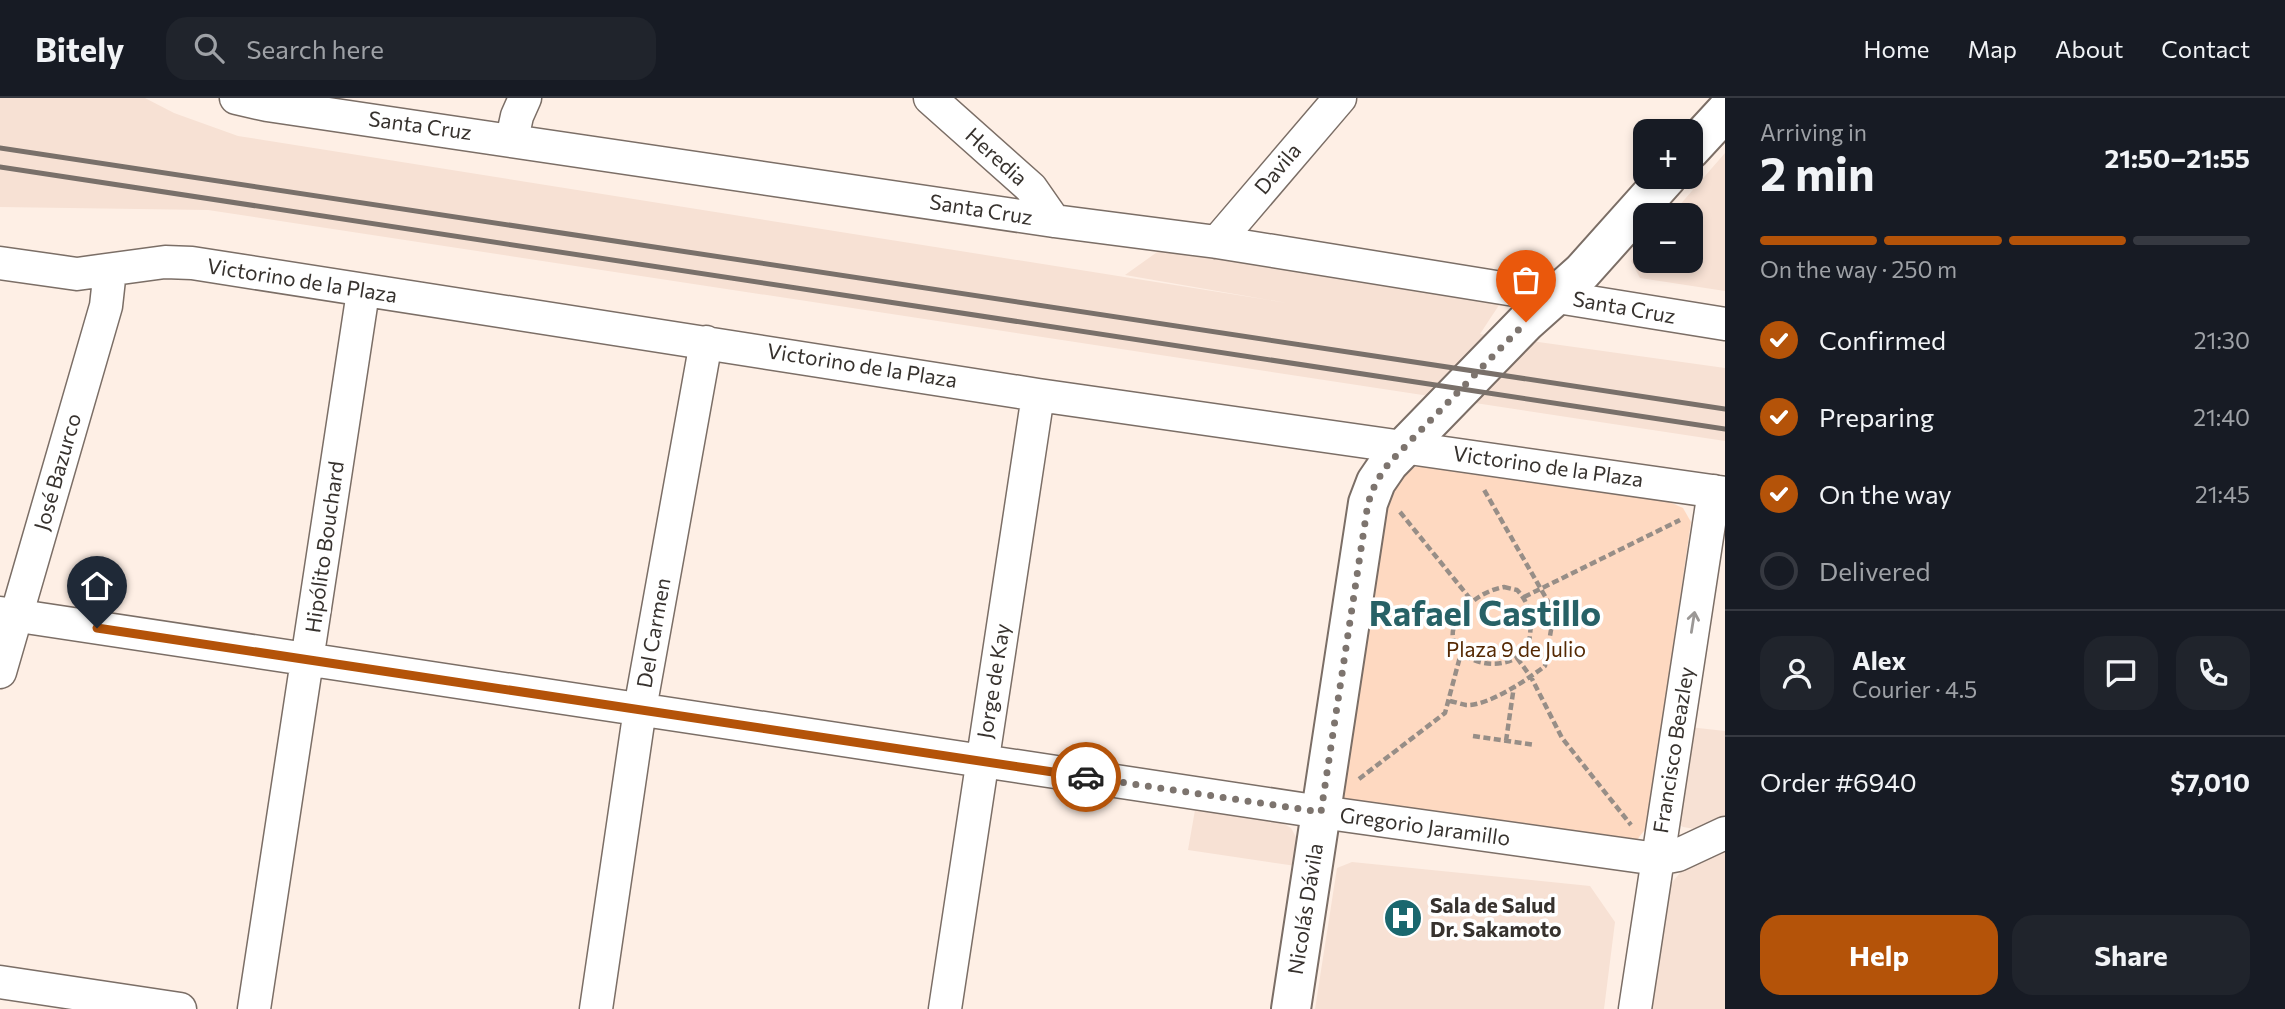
<!DOCTYPE html>
<meta charset="utf-8">
<style>
:root{--surface:#171b24;--page:#20242c;--text:#f1f3f6;--muted:#9ea1a6;--line:#363941;--accent:#b45309}
body{margin:0;font-family:Commissioner,sans-serif;background:var(--page);color:var(--text);height:100vh;display:flex;flex-direction:column;font-size:26px;white-space:nowrap}
*{box-sizing:border-box;margin:0}
p{font-size:23px;color:var(--muted)}
.icon{flex:none;width:38px;height:38px;fill:none;stroke:currentColor;stroke-width:2;stroke-linecap:round;stroke-linejoin:round}
.map{position:relative;flex:1;overflow:hidden}
.sheet{display:flex;flex-direction:column;background:var(--surface);width:560px}
.sheet>*{flex:none}
.controls{position:absolute;left:1633px;top:21px;display:grid;gap:14px}
.controls a{display:grid;place-items:center;width:70px;height:70px;border-radius:14px;background:var(--surface);box-shadow:0 4px 10px #0003;font-size:35px}
.pin{position:absolute;display:grid;place-items:center;width:60px;height:60px;color:#fff;margin:-72px -30px;border-radius:50% 50% 50% 0;rotate:-45deg;box-shadow:0 0 7px #0007}
.pin .icon{rotate:45deg}
.courier{position:absolute;display:grid;place-items:center;width:70px;height:70px;margin:-35px;border:5px solid #b45309;border-radius:50%;background:#fff;color:#222;box-shadow:0 2px 9px #0007}
.head em{font-style:normal;font-weight:700}
.head div{display:flex;flex-direction:column-reverse}
.head{display:flex;align-items:center;justify-content:space-between;height:119px;padding:0 35px}
h1{font-size:46px;font-weight:700;line-height:52px}
.bar{display:grid;grid-template-columns:repeat(4,1fr);gap:10px 7px;align-content:center;height:84px;padding:0 35px}
.bar i{height:9px;border-radius:5px;background:var(--line)}
.bar .active{background:var(--accent)}
.bar p{grid-column:span 4}
.line{display:flex;align-items:center;gap:18px;padding:0 35px;border-top:2px solid var(--line)}
.line div{flex:1}
.round{display:grid;place-items:center;flex:none;width:74px;height:74px;border-radius:21px;background:var(--page)}
ol{padding:0 35px;list-style:none}
li{display:flex;align-items:center;gap:21px;height:77px}
li p{margin-inline-start:auto}
li .icon{padding:7px;border-radius:50%;background:var(--accent);color:#fff;stroke-width:4}
li:last-child{color:var(--muted)}
li i{width:38px;height:38px;border:4px solid var(--line);border-radius:50%}
.primary-button{display:flex;gap:14px;margin-top:auto;padding:14px 35px}
.primary-button a{flex:1;height:80px;border-radius:21px;background:var(--accent);color:#fff;font-size:28px;font-weight:700;line-height:80px;text-align:center}
.primary-button a+a{background:var(--page);color:var(--text)}
header{display:flex;align-items:center;gap:42px;box-sizing:border-box;height:98px;padding:0 35px;background:var(--surface);border-bottom:2px solid var(--line)}
header strong{font-size:33px}
nav{display:flex;gap:38px;margin-inline-start:auto;font-size:24px}
.search{width:490px;height:63px;background:var(--page);display:flex;align-items:center;gap:18px;box-sizing:border-box;padding:0 24px;border-radius:21px;color:var(--muted);font-size:26px}
main{display:flex;flex:1;min-height:0}
.map>svg:first-child{display:block}
.built{fill:#f7e1d4}
.green{fill:#fed9c1}
.lines{fill:none;stroke-linecap:round;stroke-linejoin:round}
.minor-casing{stroke:#7b6e66;stroke-width:35}
.tertiary-casing{stroke:#7b6e66;stroke-width:42}
.path{stroke:#978e87;stroke-width:4.5;stroke-dasharray:7 3.5;stroke-linecap:butt}
.minor{stroke:#fff;stroke-width:32}
.tertiary{stroke:#fff;stroke-width:38}
.rail{stroke:#79706a;stroke-width:5}
.oneway{stroke:#9b9896}
.done{stroke:#7d746e;stroke-width:7;stroke-dasharray:0 12.6}
.route{stroke:#b45309;stroke-width:9}
.labels{text-anchor:middle;stroke-width:7;stroke-linejoin:round;paint-order:stroke}
.street-label{font-size:21px;fill:#37322e;stroke:#fff}
.park-label{font-size:21px;fill:#552903;stroke:#fff}
.poi-label{font-size:21px;font-weight:bold;fill:#37322e;stroke:#fff;text-anchor:start}
.town-label{font-size:35px;font-weight:bold;fill:#276166;stroke:#fff}
</style>
<header>
<strong>Bitely</strong>
<div class="search"><svg class="icon" aria-label="search" viewBox="0 0 24 24"><circle cx="10" cy="10" r="6"/><path d="M15 15l6 6"/></svg>Search here</div>
<nav><a>Home</a><a>Map</a><a>About</a><a>Contact</a></nav>
</header>
<main>
<div class="map">
<svg width="1725" height="911" viewBox="0 0 1725 911">
<rect width="100%" height="100%" fill="#feefe5"/>
<path class="built" d="M0,0h145l29,15 64,23 1049,167 -162,-28 42,-30 338,51 -25,38 245,34v73l-1517,-231 -208,-3z
M1725,55v138l-85,-13 -9,-17 14,-16v16h45v-46h-19z
M1689,629l36,4v84l-30,14 -12,-2 -6,-4z
M1195,712l87,13 9,5 5,9 3,9 -3,20 -108,-16z
M1725,752v159h-78l20,-121 14,-16z
M1352,764l238,24 25,36 -11,87h-289l22,-141z"/>
<path class="green" d="M1422,368l243,34 18,8 8,14 -44,305 -11,14 -289,-41 -7,-5 45,-300 25,-27z"/>
<g class="lines">
<defs>
<path id="minor" d="M236,0l31,7 787,116 163,21 508,82
M930,0l101,90 23,33
M512,41l5,-23 8,-18
M1217,144l123,-144
M0,165l77,11 88,-12 27,1 846,132 687,98
M0,515l1321,199 336,47 21,-4 47,-22
M0,574l106,-366 4,-36
M0,884l180,27
M254,911l109,-717
M596,911l44,-300 66,-367
M945,911l93,-614
M1635,911l79,-518"/>
<path id="tertiary" d="M1690,52l35,-38
M1291,911l77,-506 8,-21 13,-19 137,-141 56,-50 85,-95"/>
</defs>
<use href="#minor" class="minor-casing"/>
<use href="#tertiary" class="tertiary-casing"/>
<path class="path" d="M1400,414l72,89
M1504,489l13,3c12,12 15,28 13,45 -5,52 -110,27 -67,-24 11,-13 25,-21 41,-24z
M1524,499l156,-77
M1517,560l14,19 31,61 69,87
M1450,603c5,1 11,3 16,4 23,1 62,-26 79,-39l9,-54 -71,-124
M1473,638l62,9
M1506,643l8,-55
M1359,681l86,-66 16,-60"/>
<use href="#minor" class="minor"/>
<use href="#tertiary" class="tertiary"/>
<path class="rail" d="M0,50l1725,261
M0,69l1725,262"/>
</g>
<defs><path id="oneway-shaft" d="M-6 0H5M1.5-3L5.5 0L1.5 3" fill="none" stroke-width="1.6" stroke-linecap="round" stroke-linejoin="round" transform="scale(1.75)"/></defs>
<use class="oneway" href="#oneway-shaft" transform="translate(1693 524) rotate(-81)"/>
<g class="lines">
<path class="done" d="M1086,679l235,35 47,-309 8,-21 13,-19 137,-141"/>
<path class="route" d="M97,530l989,149"/>
</g>
<defs>
<symbol id="hospital-disc" viewBox="-11 -11 22 22"><circle r="9.5" fill="#1a676e" stroke="#fff"/><path d="M-5-5h3v3.5h4V-5h3V5h-3V1.5h-4V5h-3Z" fill="#fff"/></symbol>
</defs>
<g fill-rule="evenodd">
<use href="#hospital-disc" x="1381" y="798" width="44" height="44"/>
</g>
<g class="labels">
<g class="street-label">
<text transform="translate(420 28) rotate(8)" y="7">Santa Cruz</text>
<text transform="translate(996 59) rotate(42)" y="7">Heredia</text>
<text transform="translate(1278 71) rotate(-50)" y="7">Davila</text>
<text transform="translate(981 112) rotate(9)" y="7">Santa Cruz</text>
<text transform="translate(302 183) rotate(9)" y="7">Victorino de la Plaza</text>
<text transform="translate(1624 210) rotate(10)" y="7">Santa Cruz</text>
<text transform="translate(862 268) rotate(9)" y="7">Victorino de la Plaza</text>
<text transform="translate(1548 369) rotate(8)" y="7">Victorino de la Plaza</text>
<text transform="translate(58 374) rotate(-74)" y="7">José Bazurco</text>
<text transform="translate(325 449) rotate(-82)" y="7">Hipólito Bouchard</text>
<text transform="translate(654 535) rotate(-80)" y="7">Del Carmen</text>
<text transform="translate(994 583) rotate(-81)" y="7">Jorge de Kay</text>
<text transform="translate(1674 652) rotate(-81)" y="7">Francisco Beazley</text>
<text transform="translate(1425 729) rotate(8)" y="7">Gregorio Jaramillo</text>
<text transform="translate(1306 811) rotate(-81)" y="7">Nicolás Dávila</text>
</g>
<g class="park-label">
<text x="1516" y="559">Plaza 9 de Julio</text>
</g>
<g class="poi-label">
<text x="1430" y="815">Sala de Salud<tspan x="1430" dy="24">Dr. Sakamoto</tspan></text>
</g>
<g class="town-label">
<text x="1485" y="528">Rafael Castillo</text>
</g>
</g>
</svg>
<div class="controls">
<a>+</a>
<a>−</a>
</div>
<div class="pin" style="left:1526px;top:224px;background:#ea580c"><svg class="icon" aria-label="bag" viewBox="0 0 24 24"><path d="M5 8h14l-1 12H6zM9 8a3 3 0 0 1 6 0"/></svg></div>
<div class="pin" style="left:97px;top:530px;background:#1f2937"><svg class="icon" aria-label="home" viewBox="0 0 24 24"><path d="M3 11l9-7 9 7M6 9v11h12V9"/></svg></div>
<div class="courier" style="left:1086px;top:679px"><svg class="icon" aria-label="car" viewBox="0 0 24 24"><path d="M5 17H2v-5l4-1 3-4h7l3 4 3 1v5h-3M9 17h6M6 11h13"/><circle cx="7" cy="17" r="2"/><circle cx="17" cy="17" r="2"/></svg></div>
</div>
<section class="sheet">
<div class="head"><div><h1>2 min</h1><p>Arriving in</p></div><em>21:50–21:55</em></div>
<div class="bar"><i class="active"></i><i class="active"></i><i class="active"></i><i></i><p>On the way · 250 m</p></div>
<ol>
<li><svg class="icon" aria-label="check" viewBox="0 0 24 24"><path d="M5 12l5 5 9-10"/></svg>Confirmed<p>21:30</p></li>
<li><svg class="icon" aria-label="check" viewBox="0 0 24 24"><path d="M5 12l5 5 9-10"/></svg>Preparing<p>21:40</p></li>
<li><svg class="icon" aria-label="check" viewBox="0 0 24 24"><path d="M5 12l5 5 9-10"/></svg>On the way<p>21:45</p></li>
<li><i></i>Delivered</li>
</ol>
<div class="line" style="height:126px"><a class="round"><svg class="icon" aria-label="person" viewBox="0 0 24 24"><circle cx="12" cy="8" r="4"/><path d="M4 21q1-7 8-7t8 7"/></svg></a><div><b>Alex</b><p>Courier · 4.5</p></div><a class="round"><svg class="icon" aria-label="chat" viewBox="0 0 24 24"><path d="M4 5h16v11H9l-5 4z"/></svg></a><a class="round"><svg class="icon" aria-label="phone" viewBox="0 0 24 24"><path d="M5 4h4l2 5-3 2q2 4 5 5l2-3 5 2v4C11 20 4 13 5 4z"/></svg></a></div>
<div class="line" style="height:91px"><div>Order #6940</div><b>$7,010</b></div>
<div class="primary-button"><a>Help</a><a>Share</a></div>
</section>
</main>
